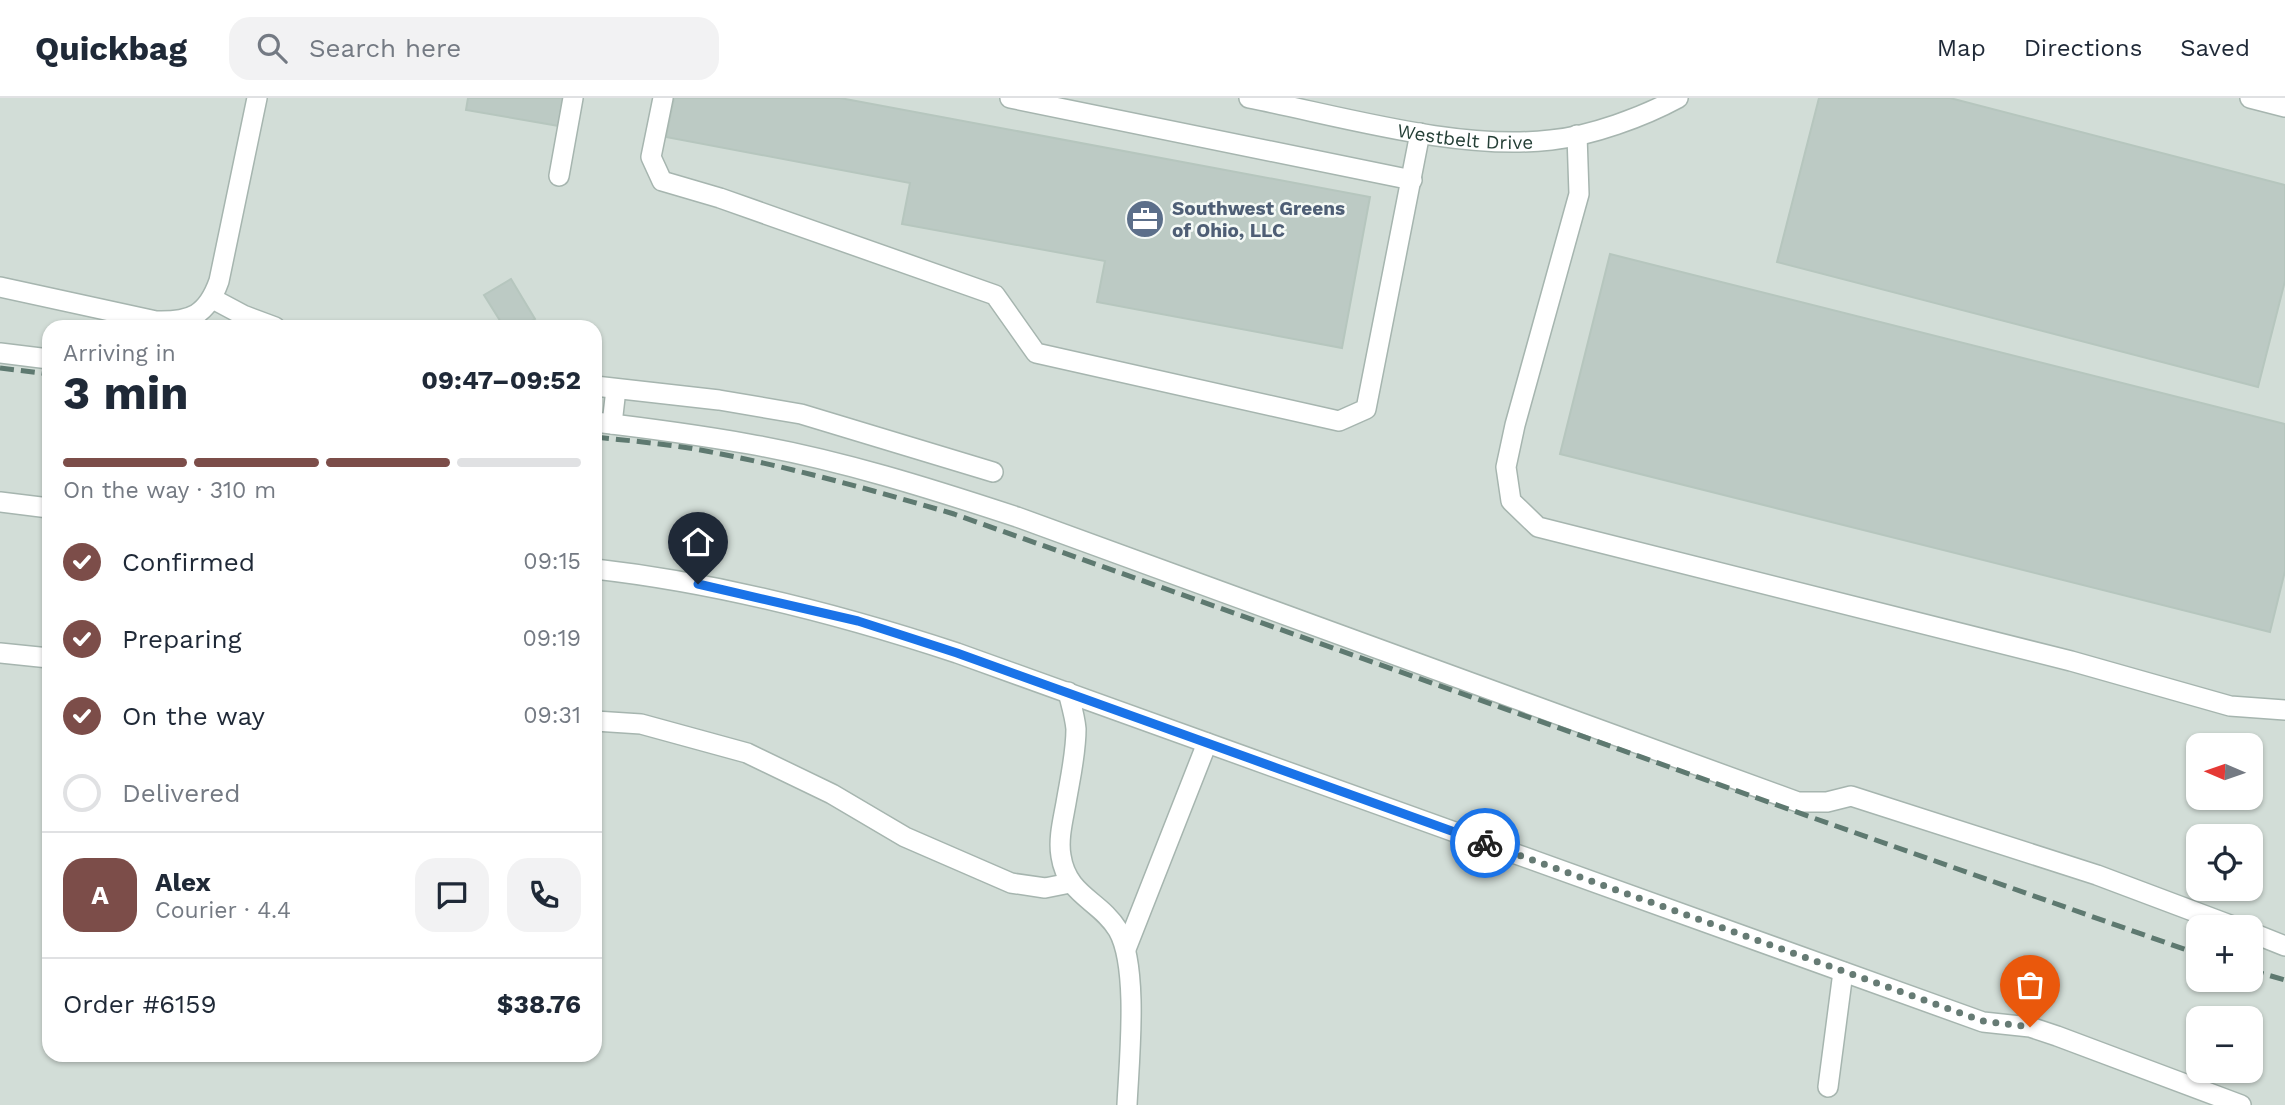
<!DOCTYPE html>
<meta charset="utf-8">
<style>
:root{--surface:#fff;--page:#f2f2f3;--text:#1f2937;--muted:#747a83;--line:#e0e1e3;--accent:#7c4d49}
body{margin:0;font-family:"Work Sans",sans-serif;background:var(--page);color:var(--text);height:100vh;display:flex;flex-direction:column;font-size:26px;white-space:nowrap}
*{box-sizing:border-box;margin:0}
p{font-size:23px;color:var(--muted)}
.icon{flex:none;width:38px;height:38px;fill:none;stroke:currentColor;stroke-width:2;stroke-linecap:round;stroke-linejoin:round}
.map{position:relative;flex:1;overflow:hidden}
.drawer{position:absolute;left:42px;top:222px;width:560px;height:742px;display:flex;flex-direction:column;background:var(--surface);border-radius:21px;box-shadow:0 2px 5px #0004}
.drawer>*{flex:none}
.needle{width:46px;rotate:272deg}
.buttons{position:absolute;left:2186px;top:635px;display:grid;gap:14px}
.buttons a{display:grid;place-items:center;width:77px;height:77px;border-radius:14px;background:var(--surface);box-shadow:0 2px 5px #0004;font-size:35px}
.pin{position:absolute;display:grid;place-items:center;width:60px;height:60px;color:#fff;margin:-72px -30px;border-radius:50% 50% 50% 0;rotate:-45deg;box-shadow:0 0 7px #0007}
.pin .icon{rotate:45deg}
.courier{position:absolute;display:grid;place-items:center;width:70px;height:70px;margin:-35px;border:5px solid #1a73e8;border-radius:50%;background:#fff;color:#222;box-shadow:0 2px 9px #0007}
.overview em{font-style:normal;font-weight:700}
.overview div{display:flex;flex-direction:column-reverse}
.overview{display:flex;align-items:center;justify-content:space-between;height:119px;padding:0 21px}
h1{font-size:46px;font-weight:700;line-height:52px}
.bar{display:grid;grid-template-columns:repeat(4,1fr);gap:10px 7px;align-content:center;height:84px;padding:0 21px}
.bar i{height:9px;border-radius:5px;background:var(--line)}
.bar .active{background:var(--accent)}
.bar p{grid-column:span 4}
.line{display:flex;align-items:center;gap:18px;padding:0 21px;border-top:2px solid var(--line)}
.line div{flex:1}
.round{display:grid;place-items:center;flex:none;width:74px;height:74px;border-radius:21px;background:var(--page)}
ol{padding:0 21px;list-style:none}
li{display:flex;align-items:center;gap:21px;height:77px}
li p{margin-inline-start:auto}
li .icon{padding:7px;border-radius:50%;background:var(--accent);color:#fff;stroke-width:4}
li:last-child{color:var(--muted)}
li i{width:38px;height:38px;border:4px solid var(--line);border-radius:50%}
header{display:flex;align-items:center;gap:42px;box-sizing:border-box;height:98px;padding:0 35px;background:var(--surface);border-bottom:2px solid var(--line)}
header strong{font-size:33px}
nav{display:flex;gap:38px;margin-inline-start:auto;font-size:24px}
.search{width:490px;height:63px;background:var(--page);display:flex;align-items:center;gap:18px;box-sizing:border-box;padding:0 24px;border-radius:21px;color:var(--muted);font-size:26px}
.map>svg:first-child{display:block}
.built{fill:#d2ddd7;fill-rule:evenodd}
.building{fill:#bccac4;stroke:#b6c6be;stroke-width:2}
.lines{fill:none;stroke-linecap:round;stroke-linejoin:round}
.minor-casing{stroke:#a6b5af;stroke-width:22}
.minor{stroke:#fff;stroke-width:19}
.rail{stroke:#5e7970;stroke-width:5;stroke-dasharray:14 7;stroke-linecap:butt}
.done{stroke:#667b74;stroke-width:7;stroke-dasharray:0 12.6}
.route{stroke:#1a73e8;stroke-width:9}
.labels{text-anchor:middle;stroke-width:5;stroke-linejoin:round;paint-order:stroke}
.street-label{font-size:19px;fill:#233e35;stroke:#f4f9f6}
.service-label{font-size:19px;font-weight:bold;fill:#4e5e75;stroke:#f4f9f6;text-anchor:start}
</style>
<header>
<strong>Quickbag</strong>
<div class="search"><svg class="icon" aria-label="search" viewBox="0 0 24 24"><circle cx="10" cy="10" r="6"/><path d="M15 15l6 6"/></svg>Search here</div>
<nav><a>Map</a><a>Directions</a><a>Saved</a></nav>
</header>
<div class="map">
<svg width="2285" height="1007" viewBox="0 0 2285 1007">
<rect width="100%" height="100%" fill="#e3ede8"/>
<path class="built" d="M0,0h2285v1007h-2285zM49,229h546v728h-546zM2198,648h52v52h-52zM2198,738h52v53h-52zM2198,830h52v52h-52zM2198,920h52v53h-52z"/>
<path class="building" d="M468,0h96l-5,28 -93,-16z
M674,0h166l530,99 -28,151 -245,-46 8,-41 -203,-37 8,-41 -244,-46z
M1819,0h131l335,87v96l-27,106 -481,-125z
M1610,156l675,170v147l-15,61 -710,-178z
M511,181l24,40 -14,8h-17l-20,-32z"/>
<g class="lines">
<defs>
<g id="minor">
<path d="M663,0l-12,59 11,24 58,17 275,97 41,58 303,68 27,-12 54,-276"/>
<path d="M1010,0l402,82"/>
<path id="s1" d="M1249,0c92,18 209,53 302,42 40,-4 92,-23 127,-42"/>
<path d="M2250,0l35,9"/>
<path d="M1577,37l2,59 -64,231 -9,42 5,34 27,26 533,134 159,45 55,4"/>
<path d="M559,78l14,-78"/>
<path d="M0,189l156,34c35,1 51,-6 63,-40l38,-183"/>
<path d="M213,201l30,16 32,12"/>
<path d="M0,255l49,6"/>
<path d="M595,288l124,14 82,14 192,58"/>
<path d="M595,324c51,6 103,13 154,22 91,16 180,44 268,73l781,285h29l24,-6 246,79 141,53"/>
<path d="M612,326l4,-35"/>
<path d="M0,404l49,6"/>
<path d="M595,471c124,14 244,45 362,84l1026,369 47,5 27,9 184,69"/>
<path d="M0,555l49,5"/>
<path d="M1068,594c3,12 7,25 8,37 0,25 -6,50 -10,74 -3,17 -8,36 -5,53 6,40 39,44 57,74 21,37 11,131 9,175"/>
<path d="M595,623l46,3 106,29 85,41 73,43 106,46 34,5 25,-5"/>
<path d="M2250,834l35,14"/>
<path d="M1126,851l81,-206"/>
<path d="M1828,989l15,-115"/>
</g>
</defs>
<use href="#minor" class="minor-casing"/>
<use href="#minor" class="minor"/>
<path class="rail" d="M0,270l49,6
M595,339c37,4 74,7 111,14 84,16 166,39 248,63l1244,440
M2250,872l35,10"/>
</g>
<g class="lines">
<path class="done" d="M1485,745l498,178 47,6"/>
<path class="route" d="M698,486l160,37 99,32 528,190"/>
</g>
<defs>
<symbol id="office-disc" viewBox="-11 -11 22 22"><circle r="9.5" fill="#5c6f8a" stroke="#f4f9f6"/><path d="M-6-3h4V-5.5h4V-3h4V5H-6ZM-1-4.5V-3h2v-1.5ZM-6 0V1H6V0Z" fill="#fff"/></symbol>
</defs>
<g fill-rule="evenodd">
<use href="#office-disc" x="1123" y="99" width="44" height="44"/>
</g>
<g class="labels">
<g class="street-label">
<text dy="7" stroke="none"><textPath href="#s1" startOffset="220">Westbelt Drive</textPath></text>
</g>
<g class="service-label">
<text x="1172" y="117">Southwest Greens<tspan x="1172" dy="22">of Ohio, LLC</tspan></text>
</g>
</g>
</svg>
<div class="buttons">
<a><svg class="needle" viewBox="-14 -14 28 28"><path d="M0-13l5 13h-10z" fill="#e53935"/><path d="M0 13l5-13h-10z" fill="#747a83"/></svg></a>
<a><svg class="icon" aria-label="locate" viewBox="0 0 24 24"><circle cx="12" cy="12" r="6"/><path d="M12 2v4M12 18v4M2 12h4M18 12h4"/></svg></a>
<a>+</a>
<a>−</a>
</div>
<div class="pin" style="left:2030px;top:929px;background:#ea580c"><svg class="icon" aria-label="bag" viewBox="0 0 24 24"><path d="M5 8h14l-1 12H6zM9 8a3 3 0 0 1 6 0"/></svg></div>
<div class="pin" style="left:698px;top:486px;background:#1f2937"><svg class="icon" aria-label="home" viewBox="0 0 24 24"><path d="M3 11l9-7 9 7M6 9v11h12V9"/></svg></div>
<div class="courier" style="left:1485px;top:745px"><svg class="icon" aria-label="bike" viewBox="0 0 24 24"><circle cx="6" cy="16" r="4"/><circle cx="18" cy="16" r="4"/><path d="M6 16l4-8h5l3 8M10 8l3 8H6M13 5h3"/></svg></div>
<section class="drawer">
<div class="overview"><div><h1>3 min</h1><p>Arriving in</p></div><em>09:47–09:52</em></div>
<div class="bar"><i class="active"></i><i class="active"></i><i class="active"></i><i></i><p>On the way · 310 m</p></div>
<ol>
<li><svg class="icon" aria-label="check" viewBox="0 0 24 24"><path d="M5 12l5 5 9-10"/></svg>Confirmed<p>09:15</p></li>
<li><svg class="icon" aria-label="check" viewBox="0 0 24 24"><path d="M5 12l5 5 9-10"/></svg>Preparing<p>09:19</p></li>
<li><svg class="icon" aria-label="check" viewBox="0 0 24 24"><path d="M5 12l5 5 9-10"/></svg>On the way<p>09:31</p></li>
<li><i></i>Delivered</li>
</ol>
<div class="line" style="height:126px"><b class="round" style="background:var(--accent);color:#fff">A</b><div><b>Alex</b><p>Courier · 4.4</p></div><a class="round"><svg class="icon" aria-label="chat" viewBox="0 0 24 24"><path d="M4 5h16v11H9l-5 4z"/></svg></a><a class="round"><svg class="icon" aria-label="phone" viewBox="0 0 24 24"><path d="M5 4h4l2 5-3 2q2 4 5 5l2-3 5 2v4C11 20 4 13 5 4z"/></svg></a></div>
<div class="line" style="height:91px"><div>Order #6159</div><b>$38.76</b></div>
</section>
</div>
